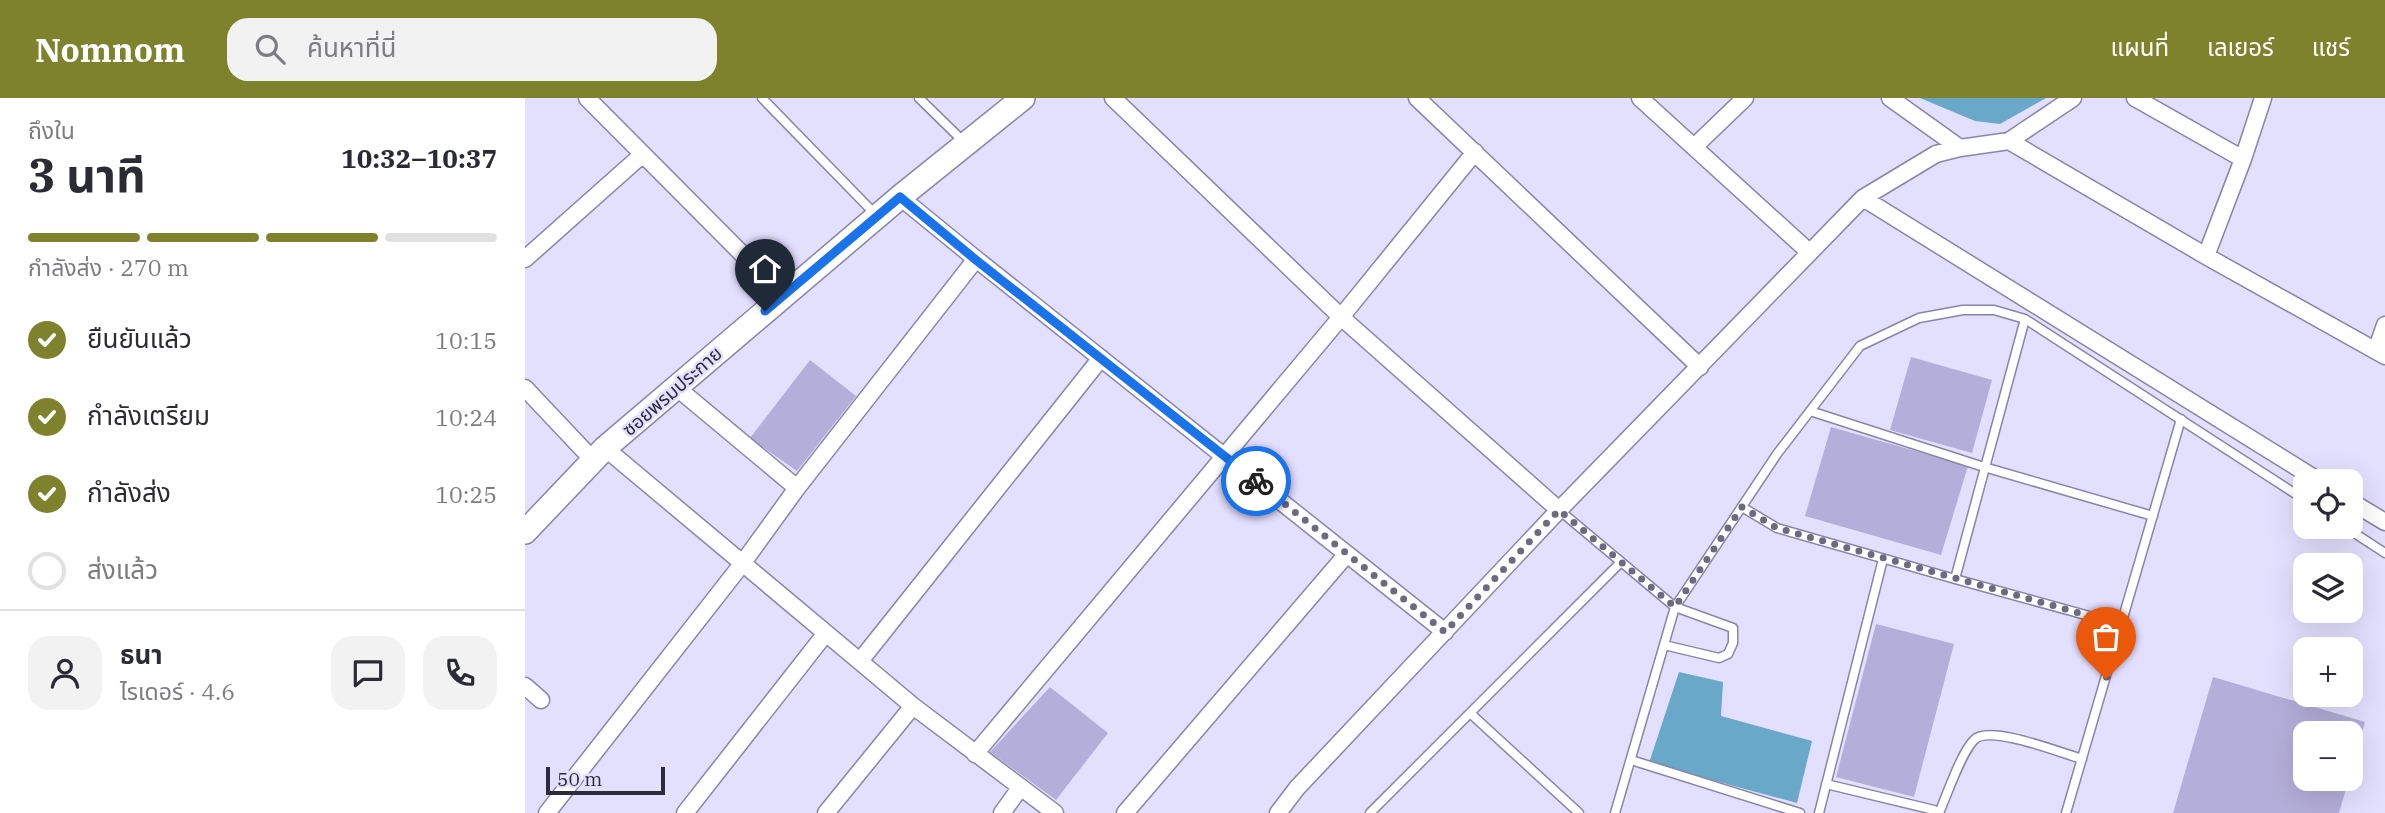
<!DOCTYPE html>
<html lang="th">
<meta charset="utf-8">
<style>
:root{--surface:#fff;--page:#f2f2f3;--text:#2b2b33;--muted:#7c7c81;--line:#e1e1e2;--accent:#7e822c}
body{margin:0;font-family:"IBM Plex Serif","Noto Sans Thai",serif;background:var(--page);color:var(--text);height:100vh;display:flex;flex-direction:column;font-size:26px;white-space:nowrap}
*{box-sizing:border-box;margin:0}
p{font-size:23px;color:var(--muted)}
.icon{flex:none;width:38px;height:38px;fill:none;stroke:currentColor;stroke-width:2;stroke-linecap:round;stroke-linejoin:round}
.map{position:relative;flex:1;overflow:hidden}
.panel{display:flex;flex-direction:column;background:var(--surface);width:525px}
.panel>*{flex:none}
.tools{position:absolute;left:1768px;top:371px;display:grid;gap:14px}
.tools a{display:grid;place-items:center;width:70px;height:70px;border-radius:14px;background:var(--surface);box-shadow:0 7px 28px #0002;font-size:35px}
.scale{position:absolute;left:21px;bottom:18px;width:119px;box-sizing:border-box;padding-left:7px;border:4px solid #2d2b3a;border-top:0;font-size:19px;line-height:24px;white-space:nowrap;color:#2d2b3a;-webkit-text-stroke:5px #e3dfff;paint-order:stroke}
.pin{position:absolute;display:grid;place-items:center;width:60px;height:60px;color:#fff;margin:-72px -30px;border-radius:50% 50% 50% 0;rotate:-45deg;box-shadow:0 0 7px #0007}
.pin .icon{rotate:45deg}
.courier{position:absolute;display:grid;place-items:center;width:70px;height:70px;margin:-35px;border:5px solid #1a73e8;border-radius:50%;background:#fff;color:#222;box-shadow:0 2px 9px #0007}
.head em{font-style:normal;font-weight:700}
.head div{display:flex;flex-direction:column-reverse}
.head{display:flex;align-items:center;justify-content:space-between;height:119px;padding:0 28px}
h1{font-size:46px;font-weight:700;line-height:52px}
.bar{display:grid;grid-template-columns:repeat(4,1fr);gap:10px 7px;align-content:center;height:84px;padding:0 28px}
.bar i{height:9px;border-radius:5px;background:var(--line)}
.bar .selected{background:var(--accent)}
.bar p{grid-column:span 4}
.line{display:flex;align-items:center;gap:18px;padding:0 28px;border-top:2px solid var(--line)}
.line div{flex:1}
.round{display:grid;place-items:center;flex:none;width:74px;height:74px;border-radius:21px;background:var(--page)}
ol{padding:0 28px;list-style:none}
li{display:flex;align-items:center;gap:21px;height:77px}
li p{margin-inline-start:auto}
li .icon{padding:7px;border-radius:50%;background:var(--accent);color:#fff;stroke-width:4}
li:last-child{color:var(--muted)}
li i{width:38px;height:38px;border:4px solid var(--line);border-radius:50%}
header{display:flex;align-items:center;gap:42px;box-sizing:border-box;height:98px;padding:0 35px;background:var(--accent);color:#fff}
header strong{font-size:33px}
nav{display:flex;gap:38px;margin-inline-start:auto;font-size:24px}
.search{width:490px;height:63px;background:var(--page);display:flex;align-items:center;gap:18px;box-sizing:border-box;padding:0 24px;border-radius:21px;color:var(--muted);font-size:26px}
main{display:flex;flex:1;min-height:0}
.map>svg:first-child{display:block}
.green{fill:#b4aeda}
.water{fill:#69a8c8}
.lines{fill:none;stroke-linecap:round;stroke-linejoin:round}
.lane-casing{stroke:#8984a8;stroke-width:11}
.street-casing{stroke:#8984a8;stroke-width:19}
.secondary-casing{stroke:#8984a8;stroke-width:26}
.lane{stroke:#fff;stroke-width:8}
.street{stroke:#fff;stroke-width:16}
.secondary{stroke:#fff;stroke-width:23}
.done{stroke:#6d6a7f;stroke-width:7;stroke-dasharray:0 12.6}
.route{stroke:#1a73e8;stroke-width:9}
.labels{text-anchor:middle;stroke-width:5;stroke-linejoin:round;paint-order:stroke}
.street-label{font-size:19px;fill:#2d2b3a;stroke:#e3dfff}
</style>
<header>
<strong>Nomnom</strong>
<div class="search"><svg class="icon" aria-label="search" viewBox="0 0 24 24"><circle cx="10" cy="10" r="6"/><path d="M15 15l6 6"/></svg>ค้นหาที่นี่</div>
<nav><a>แผนที่</a><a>เลเยอร์</a><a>แชร์</a></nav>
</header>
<main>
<section class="panel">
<div class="head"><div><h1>3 นาที</h1><p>ถึงใน</p></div><em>10:32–10:37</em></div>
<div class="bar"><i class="selected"></i><i class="selected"></i><i class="selected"></i><i></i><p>กำลังส่ง · 270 m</p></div>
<ol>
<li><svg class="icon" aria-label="check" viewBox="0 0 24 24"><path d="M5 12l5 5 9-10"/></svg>ยืนยันแล้ว<p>10:15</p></li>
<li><svg class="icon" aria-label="check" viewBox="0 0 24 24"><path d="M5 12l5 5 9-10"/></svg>กำลังเตรียม<p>10:24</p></li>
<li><svg class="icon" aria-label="check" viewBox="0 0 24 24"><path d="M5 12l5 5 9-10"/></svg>กำลังส่ง<p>10:25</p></li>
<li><i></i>ส่งแล้ว</li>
</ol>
<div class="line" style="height:126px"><a class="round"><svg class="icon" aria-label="person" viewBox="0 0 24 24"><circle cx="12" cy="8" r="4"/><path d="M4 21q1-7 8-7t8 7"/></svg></a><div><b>ธนา</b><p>ไรเดอร์ · 4.6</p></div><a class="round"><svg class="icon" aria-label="chat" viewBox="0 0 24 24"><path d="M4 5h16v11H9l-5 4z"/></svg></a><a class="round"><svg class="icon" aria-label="phone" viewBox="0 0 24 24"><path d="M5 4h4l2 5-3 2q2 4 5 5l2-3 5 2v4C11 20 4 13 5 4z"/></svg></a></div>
</section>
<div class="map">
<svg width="1860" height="715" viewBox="0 0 1860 715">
<rect width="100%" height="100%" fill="#e3dfff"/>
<path class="green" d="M1386,259l81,23 -20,73 -82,-23z
M285,262l46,36 -59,75 -47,-33z
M1306,329l137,39 -27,89 -136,-39z
M1351,526l78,20 -40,153 -78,-20z
M1688,579l152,45 -15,51v-40h-45v46h44l-10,34h-166z
M525,589l58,46 -52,67 -66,-48z"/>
<path class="water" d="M1395,0h126l-46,26 -25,-3z
M1154,574l44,10 -2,34 91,25 -15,62 -148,-40z"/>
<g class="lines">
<defs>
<path id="lane" d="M237,0l113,116
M394,0l45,44
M1285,313l174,56 169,49
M1217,409l35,21 178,51 70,-260
M1034,412l116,97 58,21v15l-5,11 -9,4 -55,-13
M1820,429l40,26
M1430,481l167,46
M945,615l109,100
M1106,662l169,53
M1301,686l108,26 3,3
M845,715l251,-251
M1090,715l60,-206 102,-153 83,-108 59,-28 44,-8h31l31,9 280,181
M1294,715l64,-254
M1414,715c8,-18 22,-60 35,-73 15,-16 87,13 108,19
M1541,715l115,-394"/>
<path id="street" d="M62,0l196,197
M588,0l228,219 218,193
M892,0l283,269
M1115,0l168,153
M1365,0l70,50
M1610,0l108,61
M1484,43l197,115 179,100
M1169,49l51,-49
M375,99l76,62 469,373
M1338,100l456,283
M1681,158l37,-97 20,-61
M0,161l118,-105
M1851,253l9,-26
M151,289l121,101
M0,290l68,72
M80,350l308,258 142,107
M1825,403l35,21
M335,563l241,-303
M0,588l16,14
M450,656l366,-437 134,-165
M22,715l195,-249 55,-76 179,-229
M160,715l141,-180
M301,715l87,-107
M477,715l18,-25
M600,715l222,-259
M753,715l19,-25 262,-278 304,-312 73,-44 24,-6 49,-7 64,-43"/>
<path id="secondary" d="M0,434l80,-84 295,-251 123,-99"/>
</defs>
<use href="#lane" class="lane-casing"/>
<use href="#street" class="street-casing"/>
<use href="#secondary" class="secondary-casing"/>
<use href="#lane" class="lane"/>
<use href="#street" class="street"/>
<use href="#secondary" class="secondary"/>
</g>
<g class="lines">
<path class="done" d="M731,383l189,151 114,-122 116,97 67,-100 35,21 345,97 -16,54"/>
<path class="route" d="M240,213l135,-114 76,63 280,221"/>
</g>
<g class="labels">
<g class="street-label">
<text transform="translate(147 293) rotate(-41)" y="7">ซอยพรมประกาย</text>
</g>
</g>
</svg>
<div class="tools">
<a><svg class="icon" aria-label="locate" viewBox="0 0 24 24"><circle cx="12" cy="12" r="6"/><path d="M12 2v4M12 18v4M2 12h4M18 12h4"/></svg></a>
<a><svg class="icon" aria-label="layers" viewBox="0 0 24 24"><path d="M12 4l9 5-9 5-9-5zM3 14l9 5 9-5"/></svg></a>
<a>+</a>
<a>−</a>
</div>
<div class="scale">50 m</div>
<div class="pin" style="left:1581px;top:581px;background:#ea580c"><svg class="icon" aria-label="bag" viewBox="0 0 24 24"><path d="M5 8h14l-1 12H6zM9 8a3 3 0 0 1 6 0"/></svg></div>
<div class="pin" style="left:240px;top:213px;background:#1f2937"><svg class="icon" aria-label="home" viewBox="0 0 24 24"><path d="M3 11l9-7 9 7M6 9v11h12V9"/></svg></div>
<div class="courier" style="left:731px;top:383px"><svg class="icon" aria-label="bike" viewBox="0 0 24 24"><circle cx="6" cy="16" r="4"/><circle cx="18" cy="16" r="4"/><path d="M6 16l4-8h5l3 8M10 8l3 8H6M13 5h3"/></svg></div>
</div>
</main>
